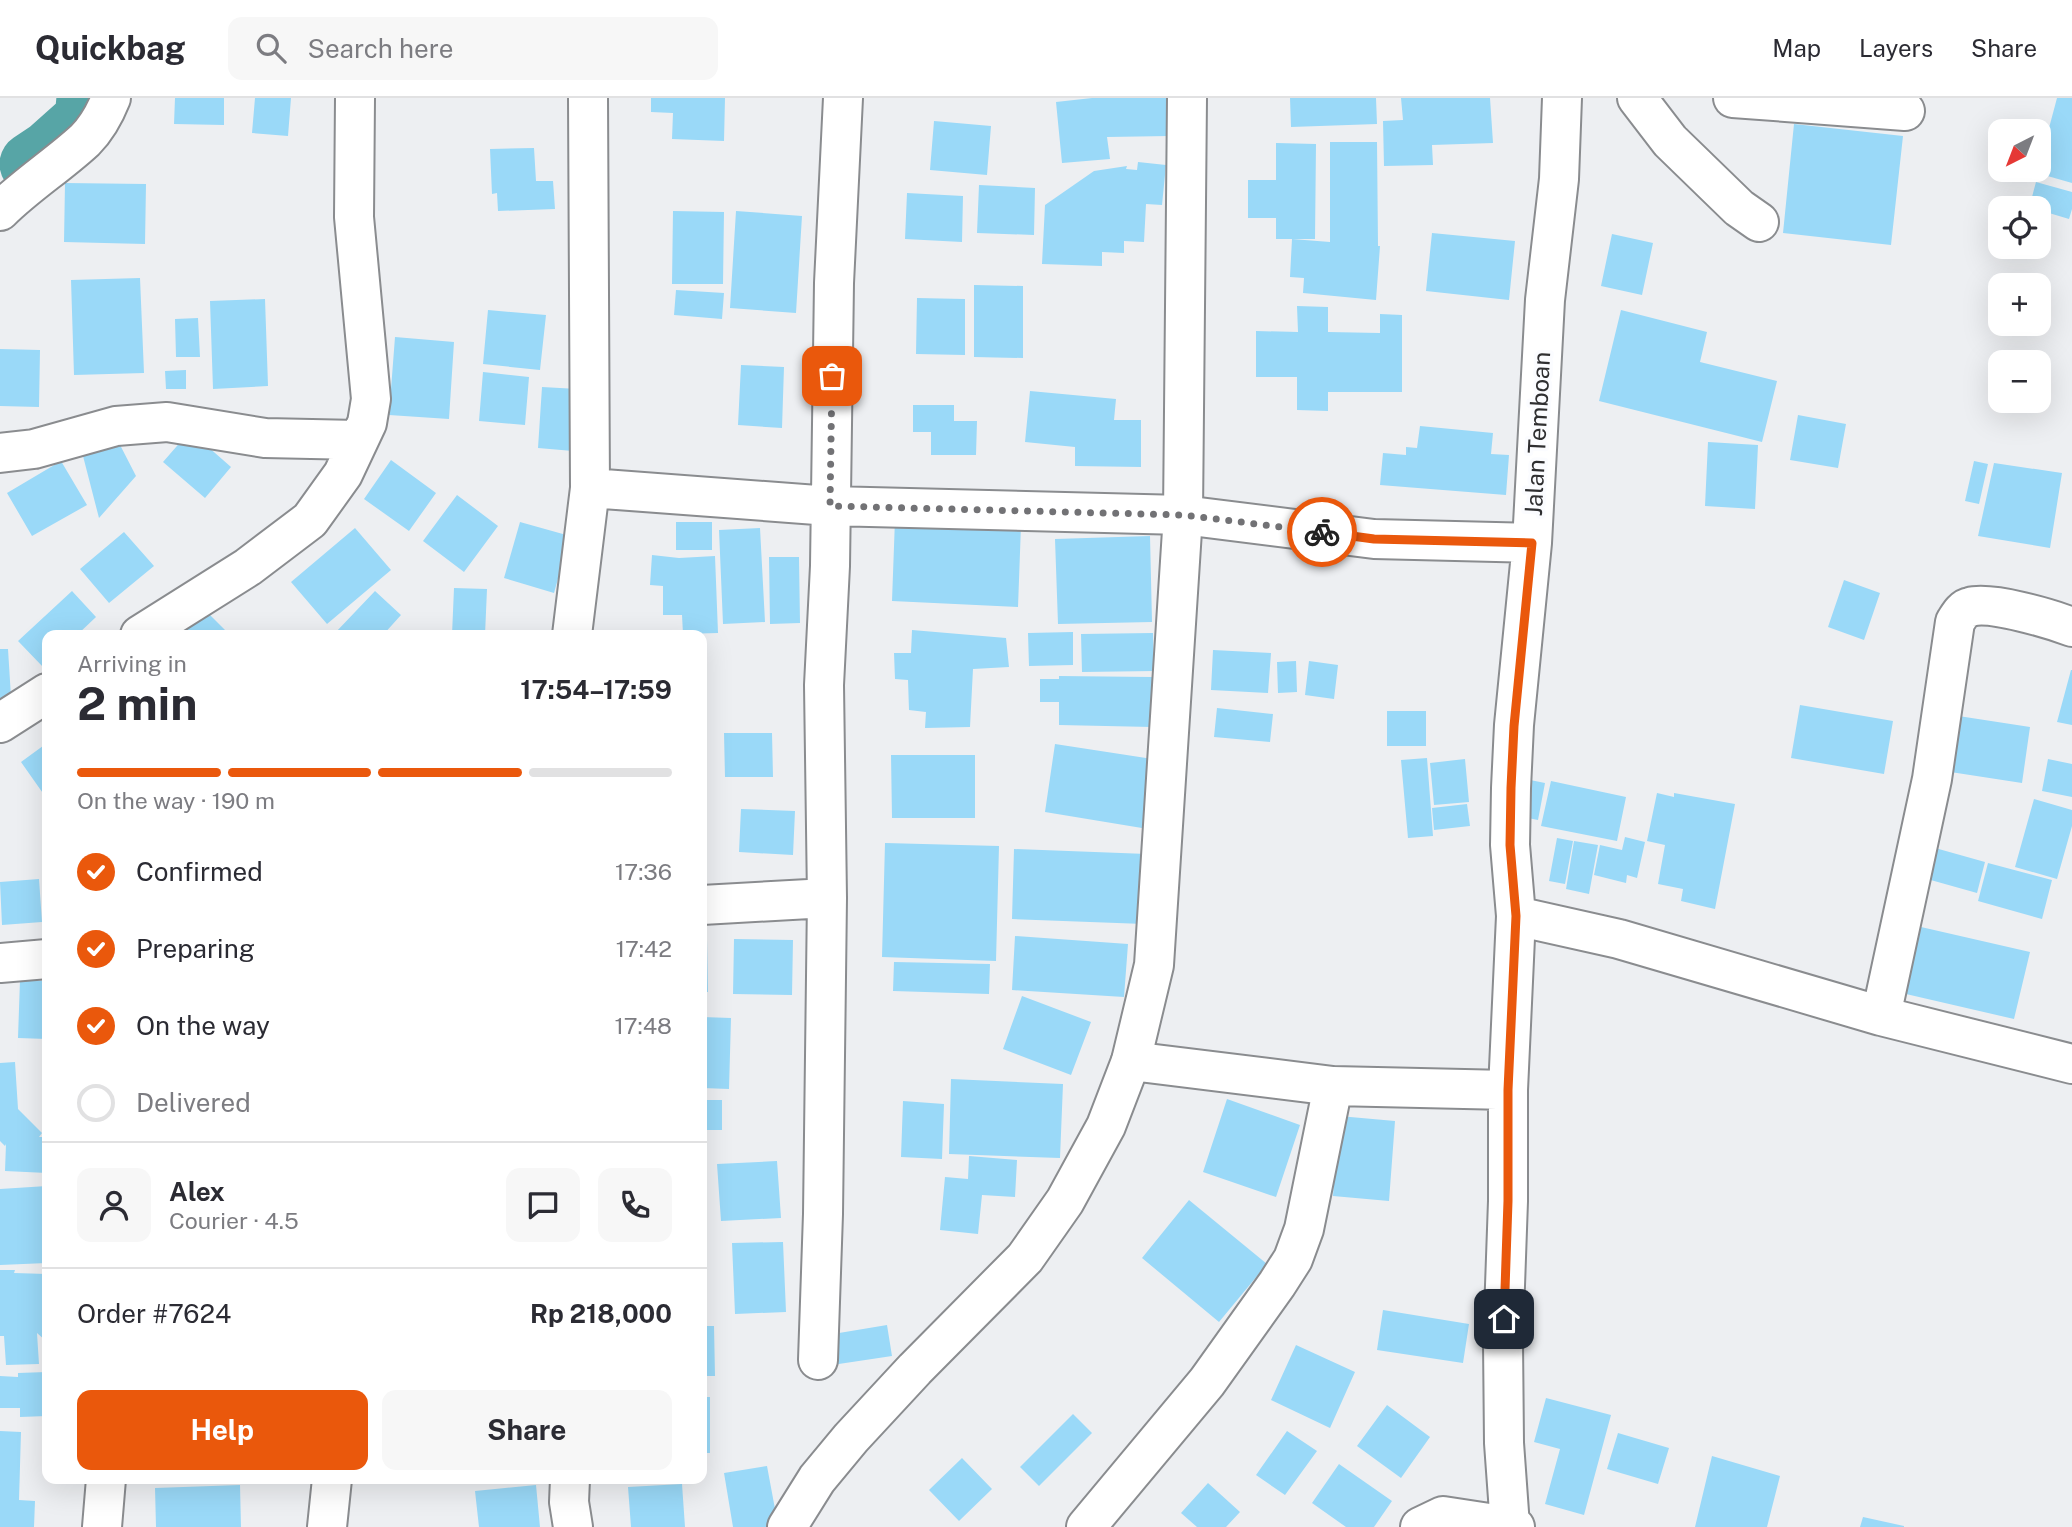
<!DOCTYPE html>
<meta charset="utf-8">
<style>
:root{--surface:#fff;--page:#f7f7f7;--text:#2b2b33;--muted:#7c7c81;--line:#e1e1e2;--accent:#ea580c}
body{margin:0;font-family:"Public Sans",sans-serif;background:var(--page);color:var(--text);height:100vh;display:flex;flex-direction:column;font-size:26px;white-space:nowrap}
*{box-sizing:border-box;margin:0}
p{font-size:23px;color:var(--muted)}
.icon{flex:none;width:38px;height:38px;fill:none;stroke:currentColor;stroke-width:2;stroke-linecap:round;stroke-linejoin:round}
.map{position:relative;flex:1;overflow:hidden}
.panel{position:absolute;left:42px;top:532px;width:665px;height:854px;display:flex;flex-direction:column;background:var(--surface);border-radius:14px;box-shadow:0 7px 28px #0002}
.panel>*{flex:none}
.needle{width:46px;rotate:222deg}
.buttons{position:absolute;left:1988px;top:21px;display:grid;gap:14px}
.buttons a{display:grid;place-items:center;width:63px;height:63px;border-radius:14px;background:var(--surface);box-shadow:0 7px 28px #0002;font-size:35px}
.pin{position:absolute;display:grid;place-items:center;width:60px;height:60px;color:#fff;margin:-30px;border-radius:14px;box-shadow:0 4px 10px #0006}
.courier{position:absolute;display:grid;place-items:center;width:70px;height:70px;margin:-35px;border:5px solid #ea580c;border-radius:50%;background:#fff;color:#222;box-shadow:0 2px 9px #0007}
.head em{font-style:normal;font-weight:700}
.head div{display:flex;flex-direction:column-reverse}
.head{display:flex;align-items:center;justify-content:space-between;height:119px;padding:0 35px}
h1{font-size:46px;font-weight:700;line-height:52px}
.bar{display:grid;grid-template-columns:repeat(4,1fr);gap:10px 7px;align-content:center;height:84px;padding:0 35px}
.bar i{height:9px;border-radius:5px;background:var(--line)}
.bar .selected{background:var(--accent)}
.bar p{grid-column:span 4}
.line{display:flex;align-items:center;gap:18px;padding:0 35px;border-top:2px solid var(--line)}
.line div{flex:1}
.round{display:grid;place-items:center;flex:none;width:74px;height:74px;border-radius:14px;background:var(--page)}
ol{padding:0 35px;list-style:none}
li{display:flex;align-items:center;gap:21px;height:77px}
li p{margin-inline-start:auto}
li .icon{padding:7px;border-radius:50%;background:var(--accent);color:#fff;stroke-width:4}
li:last-child{color:var(--muted)}
li i{width:38px;height:38px;border:4px solid var(--line);border-radius:50%}
.action{display:flex;gap:14px;margin-top:auto;padding:14px 35px}
.action a{flex:1;height:80px;border-radius:14px;background:var(--accent);color:#fff;font-size:28px;font-weight:700;line-height:80px;text-align:center}
.action a+a{background:var(--page);color:var(--text)}
header{display:flex;align-items:center;gap:42px;box-sizing:border-box;height:98px;padding:0 35px;background:var(--surface);border-bottom:2px solid var(--line)}
header strong{font-size:33px}
nav{display:flex;gap:38px;margin-inline-start:auto;font-size:24px}
.search{width:490px;height:63px;background:var(--page);display:flex;align-items:center;gap:18px;box-sizing:border-box;padding:0 24px;border-radius:14px;color:var(--muted);font-size:26px}
.map>svg:first-child{display:block}
.lines{fill:none;stroke-linecap:round;stroke-linejoin:round}
.river{stroke:#57a5a6;stroke-width:63}
.building{fill:#9ad9f8}
.minor-casing{stroke:#8a8c8f;stroke-width:42}
.major-casing{stroke:#8a8c8f;stroke-width:42}
.minor{stroke:#fff;stroke-width:38}
.major{stroke:#fff;stroke-width:38}
.done{stroke:#727275;stroke-width:7;stroke-dasharray:0 12.6}
.route{stroke:#ea580c;stroke-width:9}
.labels{text-anchor:middle;stroke-width:7;stroke-linejoin:round;paint-order:stroke}
.street-label{font-size:24px;fill:#2f2f31;stroke:#fbfcff}
</style>
<header>
<strong>Quickbag</strong>
<div class="search"><svg class="icon" aria-label="search" viewBox="0 0 24 24"><circle cx="10" cy="10" r="6"/><path d="M15 15l6 6"/></svg>Search here</div>
<nav><a>Map</a><a>Layers</a><a>Share</a></nav>
</header>
<div class="map">
<svg width="2072" height="1429" viewBox="0 0 2072 1429">
<rect width="100%" height="100%" fill="#edeff2"/>
<g class="lines">
<path class="river" d="M31,66l18,-12 37,-33 2,-21"/>
</g>
<path class="building" d="M175,0h49v27l-50,-1z
M255,0h36l-3,38 -36,-3z
M651,0h74l-1,43 -52,-2 1,-26 -22,-1z
M1092,0h76l1,38 -62,1 3,22 -48,4 -6,-61z
M1290,0h86l1,26 -86,3z
M1401,0h89l3,45 -61,2 1,20 -49,1 -1,-45 20,-1z
M2057,0h15v85l-35,-10z
M934,23l57,5 -4,49 -57,-5z
M1794,26l109,12 -12,109 -108,-12z
M1330,44h47l1,104h2l-4,54 -73,-7 1,-15 -14,-1 2,-38 38,3z
M1276,45l40,1 -1,95h-39v-21h-28v-38h28z
M534,50l2,33h17l2,28 -57,2 -1,-18 -5,1 -2,-45z
M1138,64l28,3 -4,40 -16,-1 -2,38 -20,-1v12l-22,-1v14l-60,-2 3,-59 49,-34 33,-5 -1,3 11,1z
M2036,84l36,10v17l-3,10 -30,-9v-2h-10z
M65,85l81,1 -1,60 -81,-2z
M979,87l56,3 -1,47 -57,-2z
M907,95l56,3 -1,46 -57,-3z
M673,113l51,1 -1,72h-51z
M736,113l66,5 -6,97 -66,-5z
M1432,135l83,8 -6,59 -83,-9z
M1612,136l41,9 -11,52 -41,-9z
M140,180l4,95 -70,2 -3,-95z
M974,187l49,1v72l-49,-1z
M676,192l48,3 -2,26 -48,-4z
M917,200l48,1v56l-49,-1z
M265,201l3,87 -55,3 -3,-88z
M1297,208l31,1v25l52,1v-19l22,1v77h-74v19l-31,-1v-33h-41v-46l42,1z
M488,212l58,5 -6,55 -57,-6z
M1621,212l86,22 -7,30 77,19 -15,61 -163,-41z
M198,220l2,39h-24l-1,-38z
M395,239l59,5 -5,77 -60,-4z
M0,251l40,1 -1,57 -39,-1z
M741,267l43,2 -2,61 -44,-3z
M186,272v19h-20l-1,-18z
M483,274l46,5 -4,48 -46,-4z
M542,289l36,2 -5,62 -35,-3z
M1030,293l86,8 -2,21h27v47l-66,-1v-19l-50,-5z
M913,307h41v16h23l-1,34h-45v-23h-18z
M1798,317l48,9 -8,44 -48,-8z
M1420,328l73,7 -2,21 18,1 -3,40 -126,-10 3,-32 23,2v-8l11,1z
M190,333l41,36 -26,31 -42,-36z
M118,343l18,35 -37,42 -16,-62z
M1708,344l50,3 -3,64 -50,-3z
M391,362l45,33 -27,38 -45,-32z
M61,363l26,44 -55,31 -25,-43z
M1974,363l14,3 -9,40 -14,-3z
M1994,365l68,10 -12,75 -72,-12z
M457,397l41,31 -34,46 -41,-31z
M895,421l126,6 -3,82 -126,-6z
M520,424l50,14 -16,57 -50,-15z
M676,424h36v28h-36z
M355,430l36,42 -64,54 -36,-42z
M760,430l5,94 -42,2 -4,-94z
M124,434l30,34 -45,37 -29,-34z
M1150,438l2,86 -94,2 -3,-85z
M652,457l27,3 36,-2 3,77 -35,1 -1,-19h-19v-29l-13,-1z
M769,459h30l1,66 -30,1z
M1844,482l36,13 -16,47 -36,-13z
M454,490l33,1 -2,46h-33z
M72,493l24,26 -19,18h-30v28l-4,4 -25,-26z
M375,493l26,24 -18,20h-45l-3,-2z
M205,512l25,25h-44l-3,-4z
M912,532l94,8 3,29 -36,2 -3,58 -45,1 1,-16 -17,-2 -1,-30 -13,-1 -1,-26h17z
M1073,534v33l-44,1 -1,-33z
M1153,535l1,38 -72,1 -1,-38z
M0,551h8l3,48 -11,1z
M1213,552l58,3 -3,40 -57,-3z
M1296,563l1,31 -19,1 -1,-31z
M1309,563l29,4 -4,34 -29,-4z
M2071,572h1v55l-15,-3z
M1059,578l93,1v50l-93,-2v-23h-19v-23h19z
M1800,607l93,16 -9,53 -93,-16z
M1217,610l56,6 -3,28 -56,-5z
M1387,613h39v35h-39z
M1952,617l78,12 -8,56 -78,-12z
M724,635h48l1,44h-48z
M47,645v56l-26,-37z
M1055,646l104,16 -11,69 -103,-17z
M891,657h84v63h-83z
M1427,660l6,78 -25,2 -7,-78z
M1465,661l4,43 -35,3 -4,-42z
M2048,661l24,5v33l-30,-6z
M1520,680l25,5 -7,37 -25,-5z
M1551,683l75,16 -9,44 -76,-15z
M1657,695l17,4v-4l61,11 -20,105 -34,-8 2,-12 -25,-5 7,-39 -18,-4z
M2034,701l38,11v16l-15,53 -42,-12z
M1467,706l3,22 -36,4 -2,-22z
M741,711l54,2 -2,44 -54,-3z
M1625,739l20,5 -8,36 -10,-3 -1,8 -32,-8 6,-30 22,5z
M1557,740l16,3 -8,43 -16,-3z
M1574,743l24,4 -9,49 -23,-5z
M885,745l114,3 -3,115 -114,-4z
M1928,748l57,16 -8,31 -57,-16z
M1014,751l133,5 -3,70 -132,-5z
M1988,765l64,17 -10,39 -64,-18z
M39,781l3,43 -40,3 -2,-43z
M1921,829l109,25 -16,67 -108,-25z
M1015,838l113,8 -4,53 -112,-7z
M734,841l59,1 -1,55 -59,-1z
M702,842h5l1,52h-6z
M894,864l96,2 -1,30 -96,-3z
M20,882l27,1v58l-29,-1z
M1022,898l69,26 -20,53 -68,-26z
M702,919l29,1 -2,71 -27,-1z
M15,964l3,47 24,24 -3,4h8v36l-42,-2 1,-27 -1,2 -5,-5v-78z
M951,981l112,5 -3,74 -111,-4z
M1227,1001l73,26 -24,72 -73,-25z
M702,1002h20v30h-20z
M903,1003l41,3 -2,55 -41,-2z
M1339,1018l56,5 -6,80 -56,-5z
M969,1058l48,4 -2,37 -33,-2 -4,39 -38,-4 5,-53 23,2z
M777,1063l4,57 -60,3 -4,-57z
M47,1088v77l-47,2v-76z
M1189,1102l78,64 -48,58 -77,-64z
M783,1144l3,70 -51,2 -3,-71z
M0,1172h15l-1,3 33,1v68l-10,-9 2,31 -33,1 -2,-29h-4z
M1383,1212l86,14 -6,39 -86,-13z
M887,1227l5,31 -60,9 -5,-30z
M702,1228h12l1,50h-13z
M1296,1247l59,27 -25,56 -59,-28z
M47,1274v44l-27,1v-9h-20v-32l18,1v-4z
M702,1299h8v56h-8z
M1546,1300l65,17 -27,100 -39,-11 15,-55 -26,-7z
M1387,1307l43,32 -29,41 -44,-32z
M1073,1316l19,19 -53,53 -19,-19z
M0,1333l21,1 -2,68 16,1 -1,26h-34z
M1287,1333l30,20 -32,44 -29,-20z
M1618,1335l51,15 -11,36 -51,-15z
M1712,1358l68,20 -13,51h-72z
M962,1360l30,31 -33,32 -30,-31z
M1339,1366l53,37 -18,26h-28l-34,-24z
M767,1368l11,59 -12,2h-33l-9,-54z
M1208,1385l32,29 -14,15h-29l-16,-14z
M682,1386l3,43h-54l-3,-40z
M240,1387l1,42h-85l-1,-39z
M536,1387l4,42h-61l-4,-36z
M1863,1419l41,9v1h-44z"/>
<g class="lines">
<defs>
<path id="minor" d="M1637,0l33,43 69,67 20,14
M1733,0l172,13
M0,113c26,-26 58,-46 85,-71 12,-12 20,-27 26,-42
M0,355l34,-4 82,-23 51,-4 98,16 93,2
M590,390l240,18 353,9 191,24 158,4
M140,537l108,-68 62,-47 33,-46 24,-51 4,-24 -17,-182 1,-119
M572,537l18,-147 -2,-390
M0,625l47,-30
M702,807l125,-7
M1516,818l103,23 262,77 191,48
M0,865l47,-4
M1881,918l51,-237 23,-157c4,-6 8,-14 15,-15 21,-6 81,12 102,20
M1131,963l202,25 175,4
M818,1262l5,-146 4,-316 -3,-213 6,-119 4,-283 9,-185
M570,1381l-1,23 4,25
M1510,1428l-6,-83 -1,-101 5,-141v-111l8,-174 -6,-71 1,-57 3,-63 18,-182 13,-243 14,-121 3,-81
M102,1429l4,-48
M327,1429l5,-48
M1086,1429l121,-145 70,-98 16,-25 11,-30 29,-143
M1420,1429l23,-11 72,11"/>
<path id="major" d="M787,1429l30,-48 34,-41 64,-69 110,-111 40,-57 41,-75 25,-65 23,-96 29,-450 4,-417"/>
</defs>
<use href="#minor" class="minor-casing"/>
<use href="#major" class="major-casing"/>
<use href="#minor" class="minor"/>
<use href="#major" class="major"/>
</g>
<g class="lines">
<path class="done" d="M832,278l-2,130 353,9 139,17"/>
<path class="route" d="M1322,434l52,7 158,4 -18,183 -3,62 -1,57 6,71 -8,174v111l-4,118"/>
</g>
<g class="labels">
<g class="street-label">
<text transform="translate(1538 336) rotate(-87)" y="8">Jalan Temboan</text>
</g>
</g>
</svg>
<div class="buttons">
<a><svg class="needle" viewBox="-14 -14 28 28"><path d="M0-13l5 13h-10z" fill="#e53935"/><path d="M0 13l5-13h-10z" fill="#7c7c81"/></svg></a>
<a><svg class="icon" aria-label="locate" viewBox="0 0 24 24"><circle cx="12" cy="12" r="6"/><path d="M12 2v4M12 18v4M2 12h4M18 12h4"/></svg></a>
<a>+</a>
<a>−</a>
</div>
<div class="pin" style="left:832px;top:278px;background:#ea580c"><svg class="icon" aria-label="bag" viewBox="0 0 24 24"><path d="M5 8h14l-1 12H6zM9 8a3 3 0 0 1 6 0"/></svg></div>
<div class="pin" style="left:1504px;top:1221px;background:#1f2937"><svg class="icon" aria-label="home" viewBox="0 0 24 24"><path d="M3 11l9-7 9 7M6 9v11h12V9"/></svg></div>
<div class="courier" style="left:1322px;top:434px"><svg class="icon" aria-label="bike" viewBox="0 0 24 24"><circle cx="6" cy="16" r="4"/><circle cx="18" cy="16" r="4"/><path d="M6 16l4-8h5l3 8M10 8l3 8H6M13 5h3"/></svg></div>
<section class="panel">
<div class="head"><div><h1>2 min</h1><p>Arriving in</p></div><em>17:54–17:59</em></div>
<div class="bar"><i class="selected"></i><i class="selected"></i><i class="selected"></i><i></i><p>On the way · 190 m</p></div>
<ol>
<li><svg class="icon" aria-label="check" viewBox="0 0 24 24"><path d="M5 12l5 5 9-10"/></svg>Confirmed<p>17:36</p></li>
<li><svg class="icon" aria-label="check" viewBox="0 0 24 24"><path d="M5 12l5 5 9-10"/></svg>Preparing<p>17:42</p></li>
<li><svg class="icon" aria-label="check" viewBox="0 0 24 24"><path d="M5 12l5 5 9-10"/></svg>On the way<p>17:48</p></li>
<li><i></i>Delivered</li>
</ol>
<div class="line" style="height:126px"><a class="round"><svg class="icon" aria-label="person" viewBox="0 0 24 24"><circle cx="12" cy="8" r="4"/><path d="M4 21q1-7 8-7t8 7"/></svg></a><div><b>Alex</b><p>Courier · 4.5</p></div><a class="round"><svg class="icon" aria-label="chat" viewBox="0 0 24 24"><path d="M4 5h16v11H9l-5 4z"/></svg></a><a class="round"><svg class="icon" aria-label="phone" viewBox="0 0 24 24"><path d="M5 4h4l2 5-3 2q2 4 5 5l2-3 5 2v4C11 20 4 13 5 4z"/></svg></a></div>
<div class="line" style="height:91px"><div>Order #7624</div><b>Rp 218,000</b></div>
<div class="action"><a>Help</a><a>Share</a></div>
</section>
</div>
